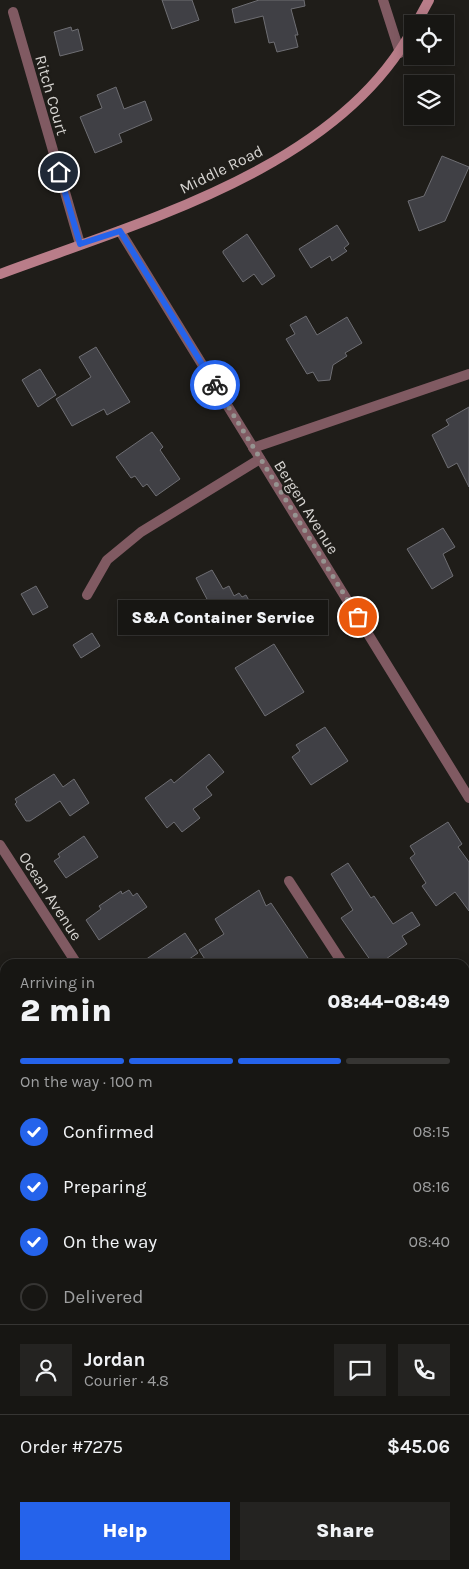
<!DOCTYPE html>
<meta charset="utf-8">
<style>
:root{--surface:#171613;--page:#242321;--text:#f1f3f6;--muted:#9e9fa0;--line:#363533;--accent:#2563eb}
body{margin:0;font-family:Karla,sans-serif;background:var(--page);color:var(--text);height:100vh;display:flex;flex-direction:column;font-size:19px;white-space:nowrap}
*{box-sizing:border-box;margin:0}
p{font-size:16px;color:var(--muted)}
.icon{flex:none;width:28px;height:28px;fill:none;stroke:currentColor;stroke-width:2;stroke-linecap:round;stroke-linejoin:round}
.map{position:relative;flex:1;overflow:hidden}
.drawer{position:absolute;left:0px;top:959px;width:470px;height:611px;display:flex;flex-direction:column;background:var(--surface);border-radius:15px 15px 0 0;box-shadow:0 2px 12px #0003,0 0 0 1px var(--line)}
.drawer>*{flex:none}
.tools{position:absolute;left:404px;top:15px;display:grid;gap:10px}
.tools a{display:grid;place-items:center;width:50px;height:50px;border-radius:0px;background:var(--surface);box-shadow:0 2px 12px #0003,0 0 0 1px var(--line);font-size:25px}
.pin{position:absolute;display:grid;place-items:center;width:42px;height:42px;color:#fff;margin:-21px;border:2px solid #fff;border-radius:50%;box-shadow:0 1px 5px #0007}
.courier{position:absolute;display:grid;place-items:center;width:50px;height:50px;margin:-25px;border:4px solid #2563eb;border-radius:50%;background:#fff;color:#222;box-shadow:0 1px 6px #0007}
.bubble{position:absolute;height:35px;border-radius:0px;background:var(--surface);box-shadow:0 2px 12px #0003,0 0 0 1px var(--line);font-size:16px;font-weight:800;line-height:35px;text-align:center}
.head em{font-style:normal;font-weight:800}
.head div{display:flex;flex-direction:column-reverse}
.head{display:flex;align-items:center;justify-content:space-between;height:85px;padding:0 20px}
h1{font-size:32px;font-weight:800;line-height:38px}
.bar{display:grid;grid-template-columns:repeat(4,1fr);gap:8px 5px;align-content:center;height:60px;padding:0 20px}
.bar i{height:6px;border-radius:4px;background:var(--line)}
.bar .on{background:var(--accent)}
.bar p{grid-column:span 4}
.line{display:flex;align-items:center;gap:12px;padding:0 20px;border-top:1px solid var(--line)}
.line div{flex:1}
.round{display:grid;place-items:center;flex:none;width:52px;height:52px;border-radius:0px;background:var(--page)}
ol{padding:0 20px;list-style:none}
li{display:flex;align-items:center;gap:15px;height:55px}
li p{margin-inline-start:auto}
li .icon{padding:5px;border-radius:50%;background:var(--accent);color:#fff;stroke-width:4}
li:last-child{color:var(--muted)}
li i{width:28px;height:28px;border:2px solid var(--line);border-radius:50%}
.button{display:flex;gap:10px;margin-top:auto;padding:10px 20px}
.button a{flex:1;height:58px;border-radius:0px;background:var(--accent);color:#fff;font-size:20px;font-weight:800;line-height:58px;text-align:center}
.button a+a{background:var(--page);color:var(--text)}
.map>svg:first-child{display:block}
.building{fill:#404045;stroke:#6e6e73}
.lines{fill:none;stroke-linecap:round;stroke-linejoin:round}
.lane{stroke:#805a62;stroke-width:10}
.street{stroke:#805a62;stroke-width:10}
.secondary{stroke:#b97d89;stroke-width:10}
.done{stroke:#969491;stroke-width:5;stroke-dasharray:0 9}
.route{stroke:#2563eb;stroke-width:6}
.labels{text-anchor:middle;stroke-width:4.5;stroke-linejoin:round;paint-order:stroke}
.street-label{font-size:16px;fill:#d6d4d1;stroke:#1f1d19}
</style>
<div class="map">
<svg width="469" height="1569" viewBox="0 0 469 1569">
<rect width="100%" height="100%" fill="#1f1d19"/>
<path class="building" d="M162,0h30l7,20 -27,9z
M259,0h45l1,6 -14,3 7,26h-3l3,12 -21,5 -3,-10 -5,1 -6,-27 -28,7 -3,-14z
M71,27l1,4 6,-2 5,21 -23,6 -6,-24z
M116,87l8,22 21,-8 7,19 -33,14 3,8 -27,11 -15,-36 22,-9 -5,-13z
M442,156l27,11 -24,54 -26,10 -11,-30 16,-5z
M337,225l12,19 -5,4 3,3 -15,10 -2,-5 -19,12 -12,-19z
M247,234l28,42 -13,9 -8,-11 -11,8 -20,-29v-2z
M306,316l11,19 30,-18 15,26 -17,10 2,3 -14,9 -3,15 -12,1 -5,-9 -6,2 -21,-35 9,-5 -5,-9z
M96,347l34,55 -23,13 -3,-6 -32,17 -16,-27 35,-22 -12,-20z
M40,369l16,26 -18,12 -16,-27z
M469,407v80l-12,-24 -9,5 -16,-33 17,-10 -3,-5z
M152,432l11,15 -3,3 20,29 -24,17 -9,-12 -4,3 -8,-11 -4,2 -15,-21z
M443,528l12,19 -12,7 10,22 -21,13 -25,-40z
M212,570l11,19 6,-3 5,10 5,-3 3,4 4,-2 13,24 -18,10 -5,-8 -26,12 -2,-4 -11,6 -7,-14 6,-3 -3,-6 16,-9 -13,-25z
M36,586l12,21 -15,8 -12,-21z
M92,633l8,13 -19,12 -8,-13z
M274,644l30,48 -39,24 -30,-48z
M325,727l23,34 -37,24 -19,-28 8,-6 -4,-6z
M209,754l15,18 -18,15 6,8 -19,14 7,9 -18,14 -8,-10 -7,6 -22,-30 26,-19 3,4z
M54,774l9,13 11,-8 15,24 -19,13 -10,-15 -30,20h-4l-11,-17 2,-2 -2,-3z
M448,822l14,22 -4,3 11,15v49l-14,-19 -19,14 -14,-20 4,-3 -16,-25 5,-4 -5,-8z
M84,836l14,21 -32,21 -12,-17 6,-4 -2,-3z
M348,863l23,35 3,-2 19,28 19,-12 8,13 -18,11 5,8 -28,20h-6l-32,-46 12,-8 -22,-36z
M129,890l4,6 4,-3 10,14 -48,33 -13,-20 15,-11 -2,-3 22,-15 1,3z
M259,890l7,16 5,-3 41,61h-104l-9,-14 25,-16 -9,-15z
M185,933l13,20 -16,11h-43z"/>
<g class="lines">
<path class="lane" d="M253,448l216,-74
M87,595l20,-35 34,-28 119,-73"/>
<path class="street" d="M383,0l17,53
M13,12l67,232
M120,231l349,567
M0,845l77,119
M289,881l54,83
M465,1153l4,6
M465,1356l4,-6
M295,1569l3,-4"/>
<path class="secondary" d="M416,24l13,-24
M0,274c139,-52 337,-105 412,-244"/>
</g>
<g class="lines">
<path class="done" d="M215,385l143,232"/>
<path class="route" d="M59,172l21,72 40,-13 95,154"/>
</g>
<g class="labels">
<g class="street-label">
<text transform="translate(52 95) rotate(74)" y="6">Ritch Court</text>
<text transform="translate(221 169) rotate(-26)" y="6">Middle Road</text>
<text transform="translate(307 507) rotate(58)" y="6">Bergen Avenue</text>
<text transform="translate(51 896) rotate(57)" y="6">Ocean Avenue</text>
</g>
</g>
</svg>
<div class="tools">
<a><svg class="icon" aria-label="locate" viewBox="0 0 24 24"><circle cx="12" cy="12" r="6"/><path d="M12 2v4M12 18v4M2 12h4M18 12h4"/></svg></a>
<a><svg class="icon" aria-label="layers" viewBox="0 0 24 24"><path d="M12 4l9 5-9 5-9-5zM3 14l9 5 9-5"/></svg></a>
</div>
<div class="pin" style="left:358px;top:617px;background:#ea580c"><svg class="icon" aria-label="bag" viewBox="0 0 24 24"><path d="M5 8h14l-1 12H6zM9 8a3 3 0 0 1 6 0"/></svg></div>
<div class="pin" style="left:59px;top:172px;background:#1f2937"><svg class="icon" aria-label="home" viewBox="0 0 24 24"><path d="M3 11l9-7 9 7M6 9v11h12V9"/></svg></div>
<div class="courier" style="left:215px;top:385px"><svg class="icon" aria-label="bike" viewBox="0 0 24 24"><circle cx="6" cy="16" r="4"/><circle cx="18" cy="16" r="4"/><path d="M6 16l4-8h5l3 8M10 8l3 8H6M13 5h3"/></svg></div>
<div class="bubble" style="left:118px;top:600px;width:210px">S&amp;A Container Service</div>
<section class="drawer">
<div class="head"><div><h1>2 min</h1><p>Arriving in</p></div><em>08:44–08:49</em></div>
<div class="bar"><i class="on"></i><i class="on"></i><i class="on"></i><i></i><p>On the way · 100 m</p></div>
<ol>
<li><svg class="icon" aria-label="check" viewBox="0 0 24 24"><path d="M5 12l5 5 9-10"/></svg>Confirmed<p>08:15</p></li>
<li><svg class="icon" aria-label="check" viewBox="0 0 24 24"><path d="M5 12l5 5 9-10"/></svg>Preparing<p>08:16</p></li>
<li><svg class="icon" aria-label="check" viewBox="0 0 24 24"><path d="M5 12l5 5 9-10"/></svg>On the way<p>08:40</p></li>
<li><i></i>Delivered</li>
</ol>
<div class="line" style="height:90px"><a class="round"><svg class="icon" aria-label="person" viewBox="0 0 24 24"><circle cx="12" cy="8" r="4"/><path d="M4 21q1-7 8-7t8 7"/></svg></a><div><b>Jordan</b><p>Courier · 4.8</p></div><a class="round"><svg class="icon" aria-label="chat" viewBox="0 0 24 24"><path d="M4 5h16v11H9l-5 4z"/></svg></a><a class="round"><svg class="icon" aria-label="phone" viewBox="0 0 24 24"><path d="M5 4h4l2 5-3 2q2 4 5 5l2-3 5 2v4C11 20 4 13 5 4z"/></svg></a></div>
<div class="line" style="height:65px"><div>Order #7275</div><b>$45.06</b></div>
<div class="button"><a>Help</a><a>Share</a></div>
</section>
</div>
